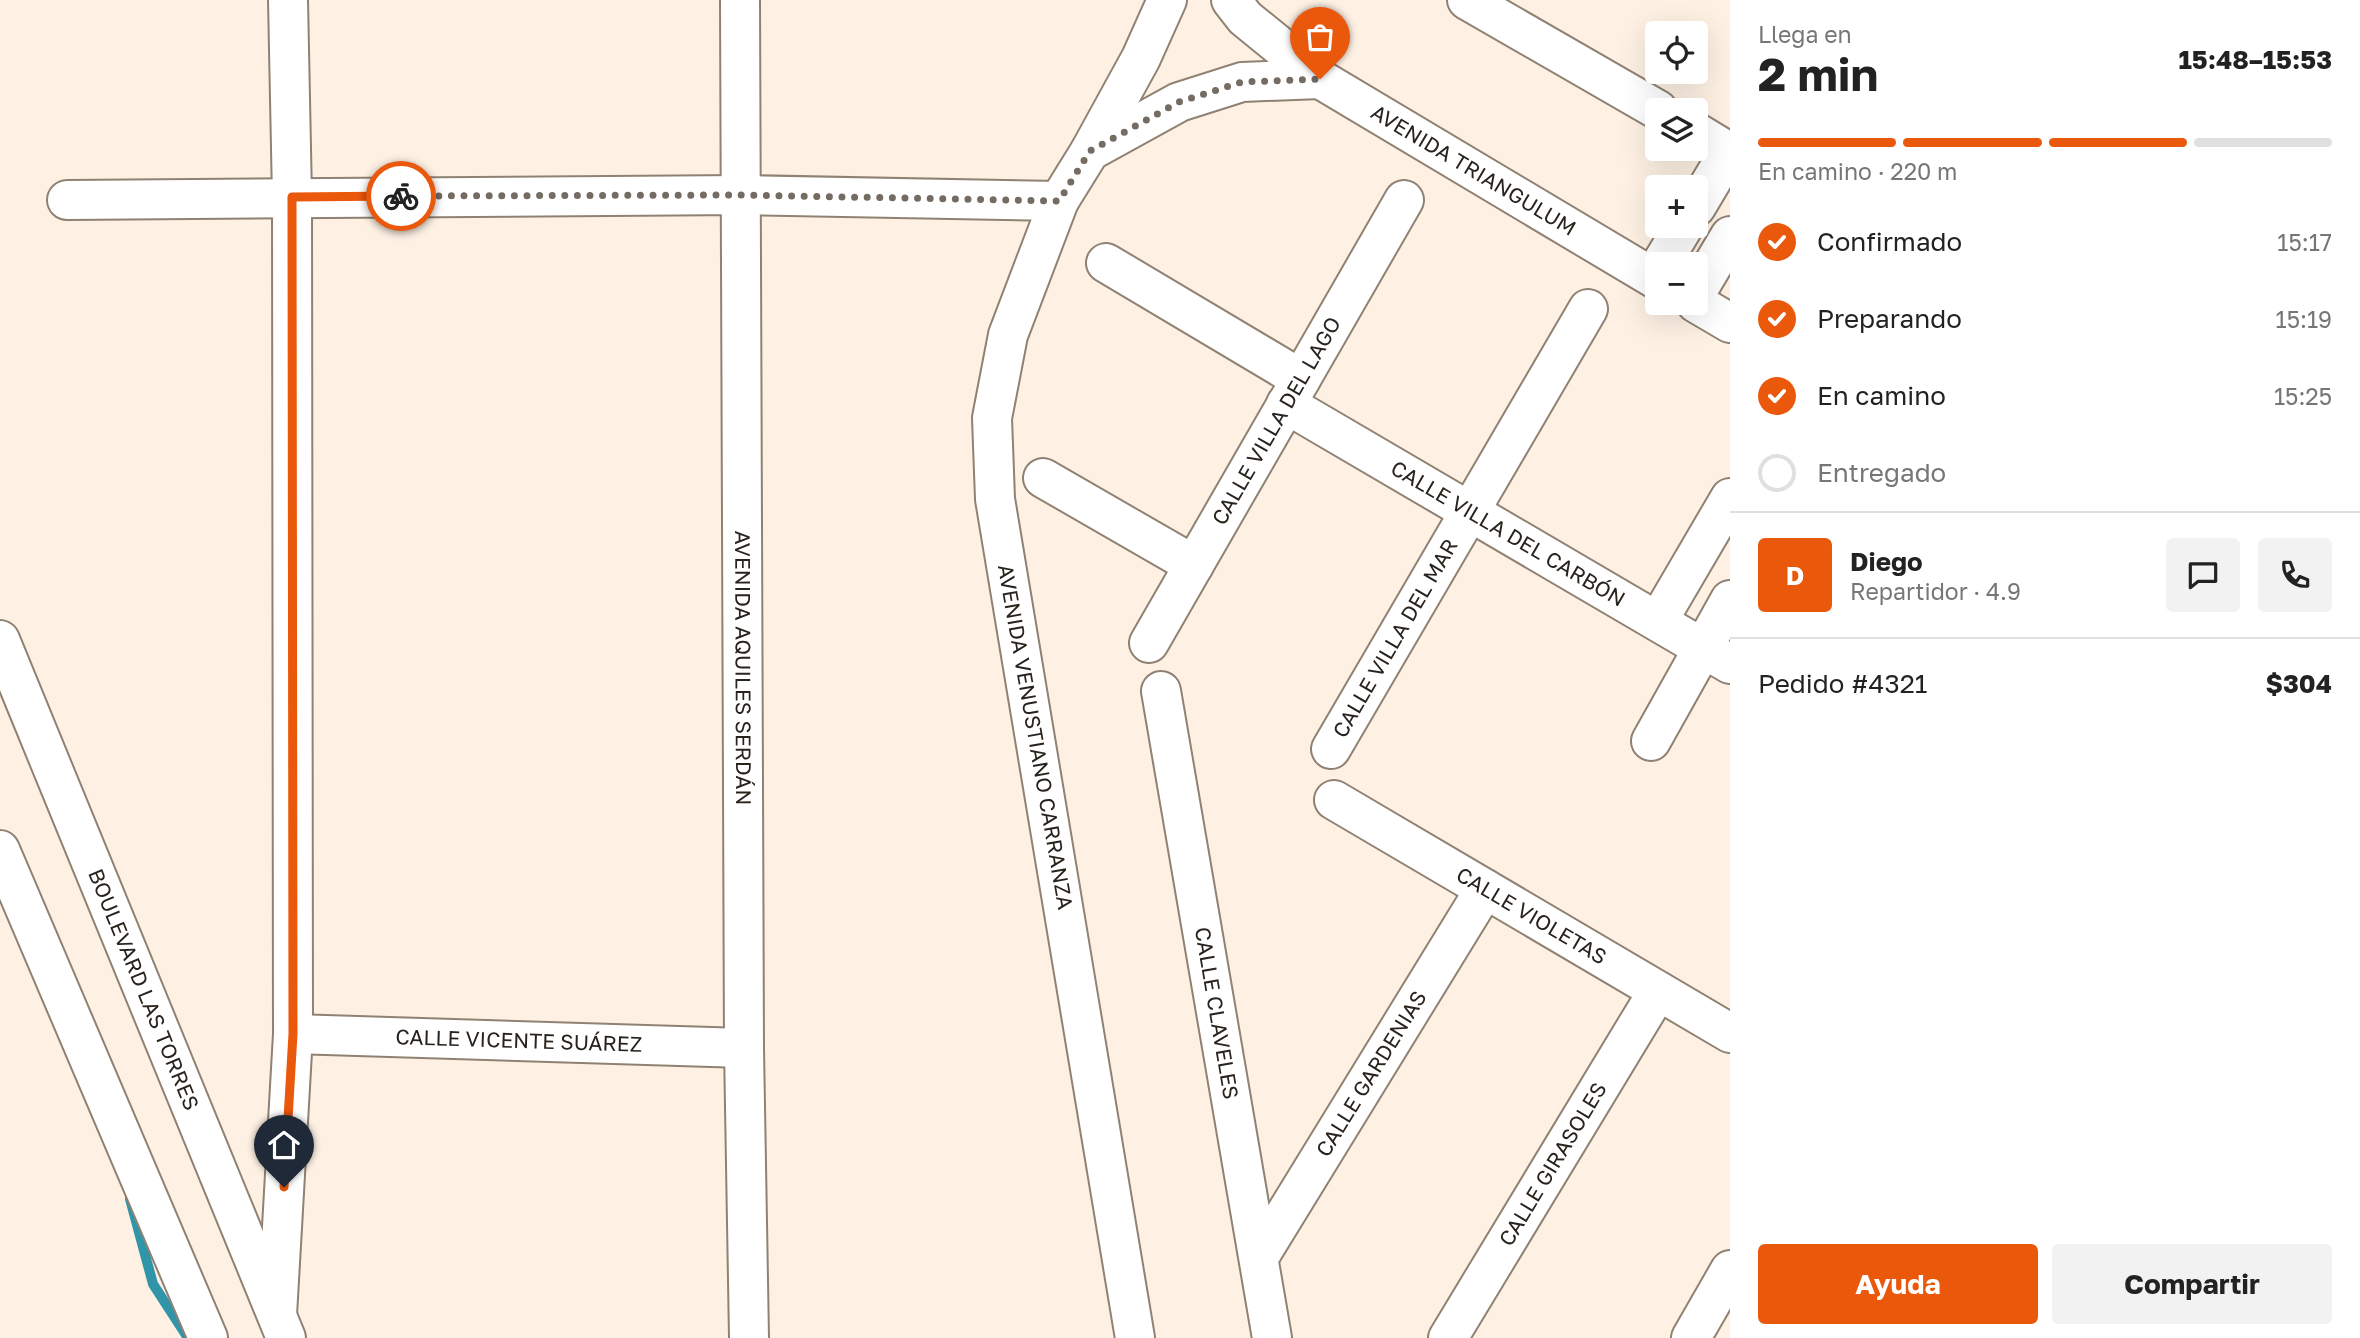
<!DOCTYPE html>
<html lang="es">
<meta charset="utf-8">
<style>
:root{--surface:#fff;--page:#f2f2f2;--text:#222;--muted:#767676;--line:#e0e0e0;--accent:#ea580c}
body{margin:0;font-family:"Golos Text",sans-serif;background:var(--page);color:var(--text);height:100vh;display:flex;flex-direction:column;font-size:26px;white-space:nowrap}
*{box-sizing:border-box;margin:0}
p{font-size:23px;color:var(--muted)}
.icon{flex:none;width:38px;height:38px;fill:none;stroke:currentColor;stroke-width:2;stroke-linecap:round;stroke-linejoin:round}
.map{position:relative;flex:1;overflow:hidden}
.panel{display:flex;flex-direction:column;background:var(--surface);width:630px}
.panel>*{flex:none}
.fabs{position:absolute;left:1645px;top:21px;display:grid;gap:14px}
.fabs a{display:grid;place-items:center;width:63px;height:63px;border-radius:7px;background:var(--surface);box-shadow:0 7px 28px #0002;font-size:35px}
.pin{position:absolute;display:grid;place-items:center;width:60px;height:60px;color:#fff;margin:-72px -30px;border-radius:50% 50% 50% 0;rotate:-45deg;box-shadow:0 0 7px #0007}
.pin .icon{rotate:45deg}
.courier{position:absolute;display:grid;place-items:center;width:70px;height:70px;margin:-35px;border:5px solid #ea580c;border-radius:50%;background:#fff;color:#222;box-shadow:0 2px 9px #0007}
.head em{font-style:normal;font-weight:700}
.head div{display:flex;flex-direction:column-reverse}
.head{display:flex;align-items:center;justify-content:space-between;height:119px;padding:0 28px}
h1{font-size:46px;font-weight:700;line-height:52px}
.bar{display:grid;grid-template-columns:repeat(4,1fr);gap:10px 7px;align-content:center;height:84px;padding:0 28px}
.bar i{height:9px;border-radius:5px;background:var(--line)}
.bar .selected{background:var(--accent)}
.bar p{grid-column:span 4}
.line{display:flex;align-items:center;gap:18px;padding:0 28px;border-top:2px solid var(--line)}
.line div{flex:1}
.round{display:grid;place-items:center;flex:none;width:74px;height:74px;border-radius:7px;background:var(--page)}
ol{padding:0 28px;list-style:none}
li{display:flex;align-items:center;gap:21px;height:77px}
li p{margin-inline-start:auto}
li .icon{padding:7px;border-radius:50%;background:var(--accent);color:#fff;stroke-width:4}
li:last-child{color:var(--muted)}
li i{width:38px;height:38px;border:4px solid var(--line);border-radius:50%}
.primary-button{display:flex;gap:14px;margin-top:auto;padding:14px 28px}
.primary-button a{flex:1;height:80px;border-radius:7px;background:var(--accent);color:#fff;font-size:28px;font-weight:700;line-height:80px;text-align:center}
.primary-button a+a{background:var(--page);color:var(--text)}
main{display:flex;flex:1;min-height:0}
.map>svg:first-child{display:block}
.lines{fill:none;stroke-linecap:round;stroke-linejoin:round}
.stream{stroke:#3195aa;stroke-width:10}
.street-casing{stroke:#8f8273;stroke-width:42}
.secondary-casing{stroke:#8f8273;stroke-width:42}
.street{stroke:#fff;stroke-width:38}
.secondary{stroke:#fff;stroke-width:38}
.done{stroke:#746b63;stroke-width:7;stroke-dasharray:0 12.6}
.route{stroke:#ea580c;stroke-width:9}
.labels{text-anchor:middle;stroke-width:5;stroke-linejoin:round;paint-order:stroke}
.street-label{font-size:21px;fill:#29231d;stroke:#fff}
</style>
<main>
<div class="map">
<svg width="1730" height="1338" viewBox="0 0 1730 1338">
<rect width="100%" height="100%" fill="#fef1e4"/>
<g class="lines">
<path class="stream" d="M130,1199l23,85 35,54"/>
<defs>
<g id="street">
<path id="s1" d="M740,0l4,1048 5,290"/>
<path d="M1467,0l191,110"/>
<path d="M1696,132l33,20"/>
<path d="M1090,151l51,-93 26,-58"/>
<path d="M67,200l675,-5 317,6"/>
<path d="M1696,207l34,-57"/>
<path d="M1106,263l195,116"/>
<path d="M1661,264l23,-38"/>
<path d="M1696,293l34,-57"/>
<path id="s2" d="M1286,404l444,260"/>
<path d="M1043,478l151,87"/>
<path d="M1658,621l72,-123"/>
<path id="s3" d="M1149,643l255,-443"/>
<path id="s4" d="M1161,691l111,647"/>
<path d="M1651,741l79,-141"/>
<path id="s5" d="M1331,749l257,-440"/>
<path id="s6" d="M1334,800l396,233"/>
<path id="s7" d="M293,1034l451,14"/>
<path id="s8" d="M1259,1257l226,-368"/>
<path d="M277,1315l16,-281 -1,-837 -4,-197"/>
<path d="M1135,1338l-140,-839 -3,-81 16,-83 51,-134 31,-50 89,-49 63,-20 78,-3"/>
<path id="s9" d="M1448,1338l210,-347"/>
<path d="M1691,1338l39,-68"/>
</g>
<g id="secondary">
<path id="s10" d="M1231,0l14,18 75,61 337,201"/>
<path d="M1696,303l34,20"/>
<path id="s11" d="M0,640l286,698"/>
<path d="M0,850l208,488"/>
</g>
</defs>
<use href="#street" class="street-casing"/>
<use href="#secondary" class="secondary-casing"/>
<use href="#street" class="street"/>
<use href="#secondary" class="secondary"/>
</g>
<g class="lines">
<path class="done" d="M401,196l341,-1 317,6 31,-50 89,-49 63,-20 78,-3"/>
<path class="route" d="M284,1187l9,-153 -1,-837 109,-1"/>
</g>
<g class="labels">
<g class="street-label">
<text dy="7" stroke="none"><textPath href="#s10" startOffset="298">AVENIDA TRIANGULUM</textPath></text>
<text dy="7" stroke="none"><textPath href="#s3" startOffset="256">CALLE VILLA DEL LAGO</textPath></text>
<text dy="7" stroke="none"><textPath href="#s2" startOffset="257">CALLE VILLA DEL CARBÓN</textPath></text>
<text dy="7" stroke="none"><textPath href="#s5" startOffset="128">CALLE VILLA DEL MAR</textPath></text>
<text dy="7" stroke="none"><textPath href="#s1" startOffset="668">AVENIDA AQUILES SERDÁN</textPath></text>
<text transform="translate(1035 737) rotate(80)" y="7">AVENIDA VENUSTIANO CARRANZA</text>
<text dy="7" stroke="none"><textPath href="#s6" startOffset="229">CALLE VIOLETAS</textPath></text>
<text dy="7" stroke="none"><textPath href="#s11" startOffset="378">BOULEVARD LAS TORRES</textPath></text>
<text dy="7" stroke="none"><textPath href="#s4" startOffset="327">CALLE CLAVELES</textPath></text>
<text dy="7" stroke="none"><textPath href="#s7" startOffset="226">CALLE VICENTE SUÁREZ</textPath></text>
<text dy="7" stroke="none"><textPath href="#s8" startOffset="215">CALLE GARDENIAS</textPath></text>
<text dy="7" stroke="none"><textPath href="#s9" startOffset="203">CALLE GIRASOLES</textPath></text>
</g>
</g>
</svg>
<div class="fabs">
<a><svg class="icon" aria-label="locate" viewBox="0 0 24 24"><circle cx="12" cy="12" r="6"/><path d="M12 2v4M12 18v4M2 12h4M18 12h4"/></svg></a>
<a><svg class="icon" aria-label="layers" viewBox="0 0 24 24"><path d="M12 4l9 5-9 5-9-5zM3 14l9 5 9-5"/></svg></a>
<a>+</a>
<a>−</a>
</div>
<div class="pin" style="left:1320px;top:79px;background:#ea580c"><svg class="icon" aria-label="bag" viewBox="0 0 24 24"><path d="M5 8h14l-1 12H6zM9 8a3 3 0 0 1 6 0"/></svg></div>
<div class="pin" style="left:284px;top:1187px;background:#1f2937"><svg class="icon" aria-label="home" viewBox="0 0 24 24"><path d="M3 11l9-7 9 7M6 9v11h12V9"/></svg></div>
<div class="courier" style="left:401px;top:196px"><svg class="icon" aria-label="bike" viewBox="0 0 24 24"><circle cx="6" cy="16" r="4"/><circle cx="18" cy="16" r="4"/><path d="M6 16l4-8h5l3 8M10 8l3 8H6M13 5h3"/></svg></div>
</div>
<section class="panel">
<div class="head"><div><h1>2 min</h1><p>Llega en</p></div><em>15:48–15:53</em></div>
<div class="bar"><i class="selected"></i><i class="selected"></i><i class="selected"></i><i></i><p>En camino · 220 m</p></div>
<ol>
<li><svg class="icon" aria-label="check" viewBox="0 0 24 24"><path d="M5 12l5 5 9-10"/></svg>Confirmado<p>15:17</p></li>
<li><svg class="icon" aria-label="check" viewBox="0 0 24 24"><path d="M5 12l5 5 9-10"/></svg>Preparando<p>15:19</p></li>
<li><svg class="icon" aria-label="check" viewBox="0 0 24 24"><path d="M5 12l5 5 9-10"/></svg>En camino<p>15:25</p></li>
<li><i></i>Entregado</li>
</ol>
<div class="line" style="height:126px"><b class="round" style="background:var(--accent);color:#fff">D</b><div><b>Diego</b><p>Repartidor · 4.9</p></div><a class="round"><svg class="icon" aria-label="chat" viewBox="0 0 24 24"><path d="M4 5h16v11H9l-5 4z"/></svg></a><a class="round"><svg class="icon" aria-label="phone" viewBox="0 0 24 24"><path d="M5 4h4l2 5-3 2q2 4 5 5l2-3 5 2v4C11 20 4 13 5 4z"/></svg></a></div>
<div class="line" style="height:91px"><div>Pedido #4321</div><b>$304</b></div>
<div class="primary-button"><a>Ayuda</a><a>Compartir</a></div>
</section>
</main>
